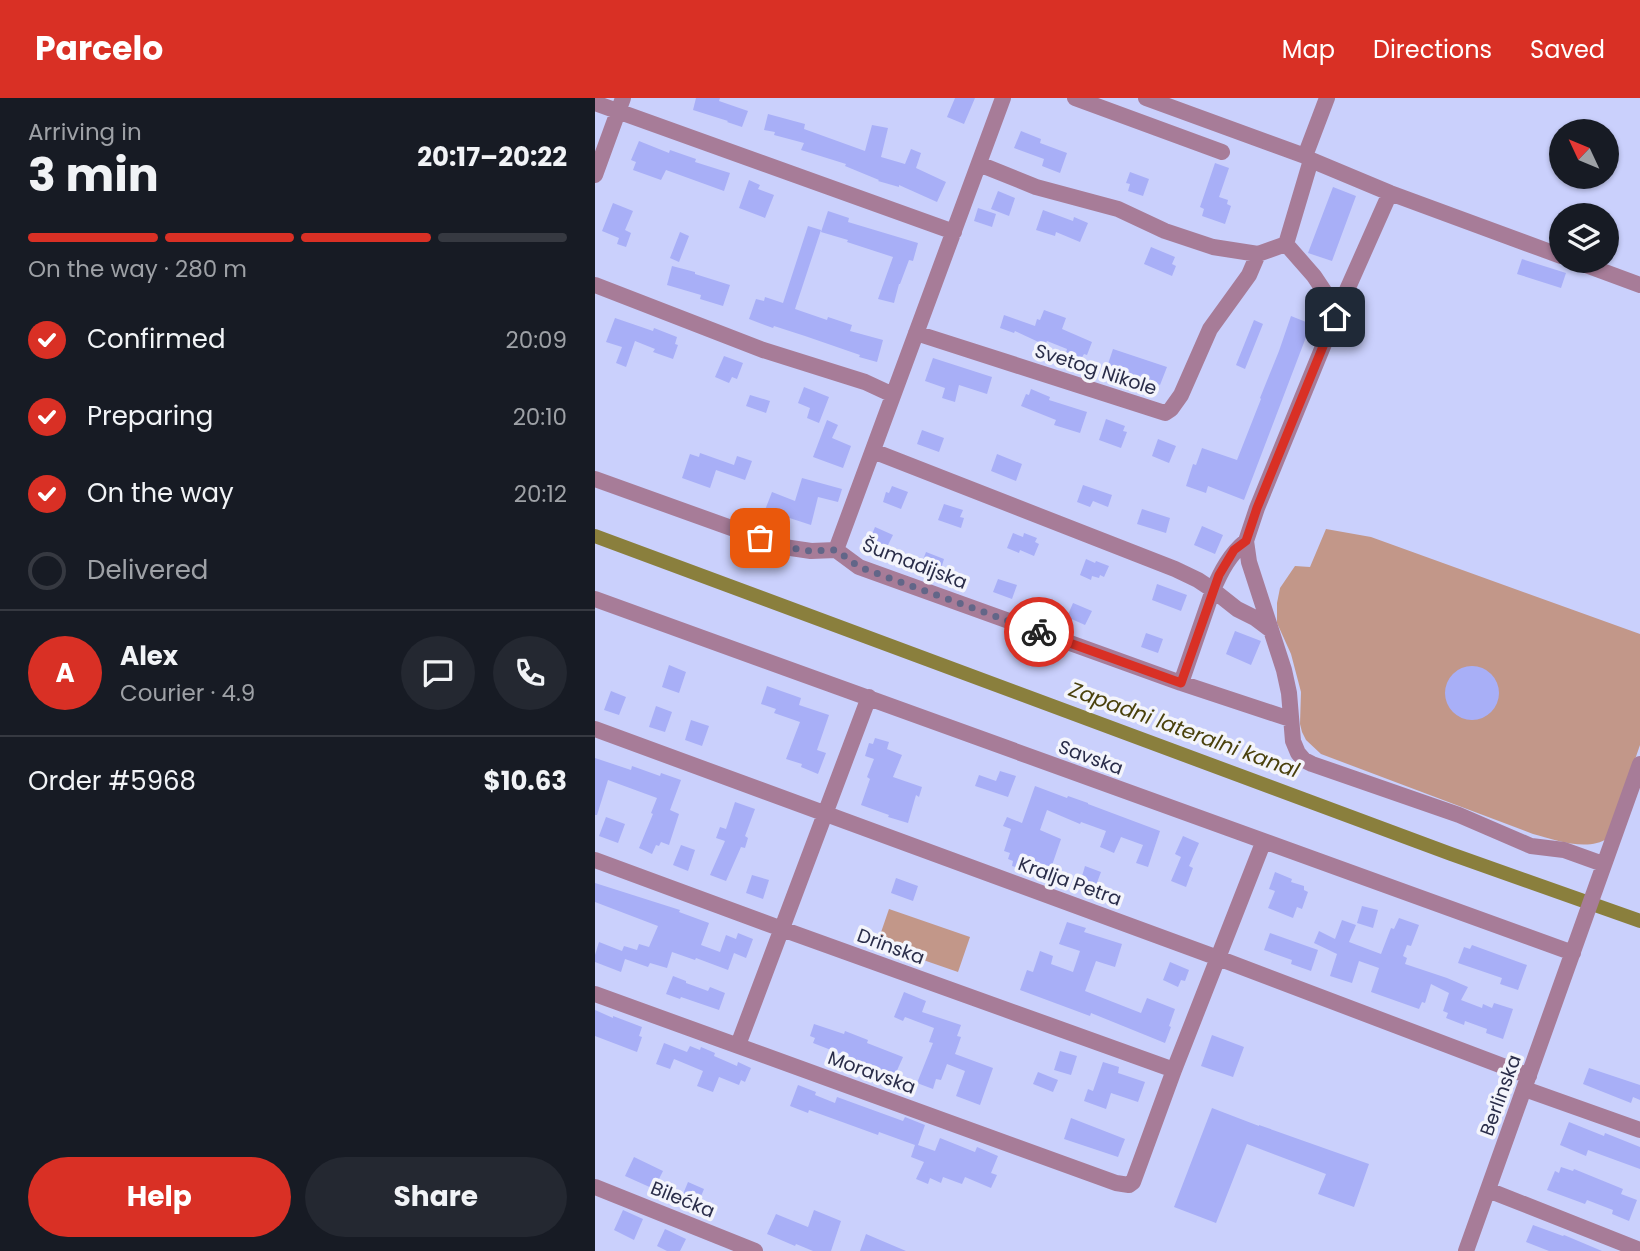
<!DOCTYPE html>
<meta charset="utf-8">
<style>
:root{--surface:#171b24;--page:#242831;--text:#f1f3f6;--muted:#9ea1a6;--line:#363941;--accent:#d93025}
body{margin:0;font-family:Poppins,sans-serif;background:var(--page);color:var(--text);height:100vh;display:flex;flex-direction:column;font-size:26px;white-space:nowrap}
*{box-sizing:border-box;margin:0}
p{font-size:23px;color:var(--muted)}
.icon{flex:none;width:38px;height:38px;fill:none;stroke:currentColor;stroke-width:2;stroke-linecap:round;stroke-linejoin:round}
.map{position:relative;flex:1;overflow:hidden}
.details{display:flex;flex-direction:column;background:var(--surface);width:595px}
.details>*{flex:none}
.needle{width:46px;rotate:314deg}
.fabs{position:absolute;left:954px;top:21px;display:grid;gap:14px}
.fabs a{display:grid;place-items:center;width:70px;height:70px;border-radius:50%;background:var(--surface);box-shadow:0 2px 5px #0004;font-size:35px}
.pin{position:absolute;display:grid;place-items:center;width:60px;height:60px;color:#fff;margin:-30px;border-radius:14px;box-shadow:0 4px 10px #0006}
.courier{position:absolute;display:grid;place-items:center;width:70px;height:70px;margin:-35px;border:5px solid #d93025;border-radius:50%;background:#fff;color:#222;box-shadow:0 2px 9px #0007}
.summary em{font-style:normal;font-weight:700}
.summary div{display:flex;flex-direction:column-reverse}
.summary{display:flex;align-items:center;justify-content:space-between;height:119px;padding:0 28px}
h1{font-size:46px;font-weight:700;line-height:52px}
.bar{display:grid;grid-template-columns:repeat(4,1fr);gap:10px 7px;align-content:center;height:84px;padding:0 28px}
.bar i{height:9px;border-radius:5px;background:var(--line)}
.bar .current{background:var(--accent)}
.bar p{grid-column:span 4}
.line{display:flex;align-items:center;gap:18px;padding:0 28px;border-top:2px solid var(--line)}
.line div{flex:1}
.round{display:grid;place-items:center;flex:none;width:74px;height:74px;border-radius:37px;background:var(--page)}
ol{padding:0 28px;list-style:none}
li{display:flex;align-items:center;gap:21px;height:77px}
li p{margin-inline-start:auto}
li .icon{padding:7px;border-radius:50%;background:var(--accent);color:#fff;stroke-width:4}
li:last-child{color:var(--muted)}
li i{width:38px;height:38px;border:4px solid var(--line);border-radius:50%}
.action{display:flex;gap:14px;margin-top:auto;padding:14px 28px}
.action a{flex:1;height:80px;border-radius:42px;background:var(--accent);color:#fff;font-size:28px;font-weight:700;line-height:80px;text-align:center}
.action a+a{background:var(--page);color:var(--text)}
header{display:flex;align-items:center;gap:42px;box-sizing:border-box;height:98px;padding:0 35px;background:var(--accent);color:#fff}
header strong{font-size:33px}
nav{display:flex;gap:38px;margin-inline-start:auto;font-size:24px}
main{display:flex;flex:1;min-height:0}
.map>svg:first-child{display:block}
.green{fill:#c29789}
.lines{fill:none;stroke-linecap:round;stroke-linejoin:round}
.canal{stroke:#8a7f3d;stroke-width:14}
.building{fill:#a8aff7}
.minor{stroke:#a77c98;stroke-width:16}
.done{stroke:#626688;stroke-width:7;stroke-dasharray:0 12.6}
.route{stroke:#d93025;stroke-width:9}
.labels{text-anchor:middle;stroke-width:7;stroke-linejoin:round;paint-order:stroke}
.street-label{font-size:19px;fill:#2a2d49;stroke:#f3f4fb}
.water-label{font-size:21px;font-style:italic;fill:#4a410c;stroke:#f3f4fb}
</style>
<header>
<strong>Parcelo</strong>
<nav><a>Map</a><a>Directions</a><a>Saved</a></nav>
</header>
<main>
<section class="details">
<div class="summary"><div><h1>3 min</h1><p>Arriving in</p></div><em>20:17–20:22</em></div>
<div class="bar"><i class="current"></i><i class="current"></i><i class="current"></i><i></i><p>On the way · 280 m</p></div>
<ol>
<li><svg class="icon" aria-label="check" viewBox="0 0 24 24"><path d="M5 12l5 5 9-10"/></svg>Confirmed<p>20:09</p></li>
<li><svg class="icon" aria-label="check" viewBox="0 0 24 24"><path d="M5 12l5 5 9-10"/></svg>Preparing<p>20:10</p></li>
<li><svg class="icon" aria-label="check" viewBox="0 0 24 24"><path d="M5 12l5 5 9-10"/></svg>On the way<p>20:12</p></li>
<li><i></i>Delivered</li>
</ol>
<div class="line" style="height:126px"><b class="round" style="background:var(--accent);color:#fff">A</b><div><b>Alex</b><p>Courier · 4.9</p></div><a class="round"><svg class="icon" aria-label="chat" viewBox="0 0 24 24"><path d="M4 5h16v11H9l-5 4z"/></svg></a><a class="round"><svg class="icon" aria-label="phone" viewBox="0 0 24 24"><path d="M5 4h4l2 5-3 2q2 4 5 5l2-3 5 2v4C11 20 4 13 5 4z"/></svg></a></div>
<div class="line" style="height:91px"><div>Order #5968</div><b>$10.63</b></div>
<div class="action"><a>Help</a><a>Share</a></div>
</section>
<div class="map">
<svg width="1045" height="1153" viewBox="0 0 1045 1153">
<rect width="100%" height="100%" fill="#cad0fc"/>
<path class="green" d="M731,431l45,8 269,97v111l-32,93c-20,14 -53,2 -75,-4l-212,-80 -15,-14 -4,-8 -2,-8 1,-32 -10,-38 -14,-31v-20l3,-15 15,-22 15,1z
M294,811l81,28 -12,35 -81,-28z"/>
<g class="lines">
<path class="canal" d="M0,438l856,318 189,67"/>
</g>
<path class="building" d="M101,0h24l-1,3 29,10 -6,16 -15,-5 1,-1 -35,-11z
M360,0h20l-11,26 -17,-7z
M173,16l37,10 -1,5 61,22 7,-26 16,3 -7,29 24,7 6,-15 10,4 -5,15 30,14 -9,20 -38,-17v2l-21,-6 1,-1 -34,-14 1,-2 -45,-14 3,-7 -30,-8 1,-3 -11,-2z
M426,33l20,8 -1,4 27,10 -7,20 -18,-7 2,-7 -30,-11z
M44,43l30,12 1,-3 26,9 -1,3 35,11 -6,18 -58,-21 -5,10 -28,-10 3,-8 -5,-2z
M620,65l14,5 -10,29 9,3 -1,4 4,2 -6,18 -23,-8 2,-7 -4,-2z
M535,74l19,7 -6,17 -15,-5 2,-7 -4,-1z
M154,82l11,5 -2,4 16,6 -9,23 -26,-10z
M738,89l23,9 -24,65 -24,-8z
M403,93l17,7 -6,18 -18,-7z
M18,105l20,8 -8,19 6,3 -5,14 -9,-3 2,-6 -17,-7z
M383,110l18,6 -4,13 -18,-6z
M448,112l30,11 1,-4 14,6 -8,19 -24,-10 -1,4 -19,-6z
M233,113l21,7 -1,4 70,21 -5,18 -4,-1 -9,24h-1l-5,19 -16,-4 15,-42 -46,-15 1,-2 -27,-8z
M213,128l13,4 -26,79 32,11 1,-3 24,8 -2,6 33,9 -6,22 -18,-5 1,-2 -55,-19 -31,-10 -1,2 -24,-9 7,-20 8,2 1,-4 18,6z
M85,134l9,4 -10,26 -9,-4z
M556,149l24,10 -3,7 4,2 -4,10 -28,-12z
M927,161l44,14 -5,15 -44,-14z
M77,168l23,6v2l35,11 -7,21 -23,-7 1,-4 -34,-10z
M449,212l22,8 -4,11 30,13 -5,13 -3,-1 -3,5 -15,-6 1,-4 -20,-8 -2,4 -30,-14 -1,2 -14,-5 4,-13 31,11 2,-7 3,1z
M696,218l20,8 -67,176 -36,-14 -2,7 -20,-7 7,-22 3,1 6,-17 35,12 24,-61 -1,-1 19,-47z
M20,220l38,13 1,-3 23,9 -2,7 3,1 -5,14 -20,-7 2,-3 -20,-8 -9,26 -10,-4 6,-16 -16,-5z
M659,222l9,4 -18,45 -9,-4z
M518,251l54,18 -7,18 -53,-18z
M129,258l19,7 -6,16 -5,-2 -3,6 -14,-6z
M338,260l59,19 -5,17 -28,-9 -4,17 -13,-4 3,-10 -20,-7z
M209,289l25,10 -10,26 -12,-5 3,-10 -12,-5z
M436,291l19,8 -1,3 38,12 -7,21 -26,-8 2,-5 -35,-14 5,-12 3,1z
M155,297l20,6 -4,12 -20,-7z
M511,321l19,7 -2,5 4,1 -6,16 -22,-8z
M232,322l11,5 -6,13 19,8 -8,22 -30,-11z
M327,332l22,8 -5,14 -22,-8z
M563,341l18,7 -7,17 -17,-7z
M105,355l34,12 3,-9 15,5 -7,19 -29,-10 -6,18 -28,-10 8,-24 9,3z
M402,356l25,10 -6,17 -25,-10z
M207,380l40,11 -4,13 -20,-5 -7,28 -46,-15 7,-18 23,9z
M488,387l29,10 -4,12 -15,-6 -3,6 -13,-5z
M297,388l16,6 -7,17 -18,-7 3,-10 3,1z
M349,406l19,6 -3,7 4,1 -3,10 -23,-8z
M547,411l28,9 -4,15 -29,-9z
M607,428l21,9 -8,19 -21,-9z
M280,429l18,8 -8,16 -17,-7z
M418,435l10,4 1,-4 13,5 -2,4 4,2 -5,12 -14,-6 -1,3 -12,-5z
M331,454l18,7 -4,13 -19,-7z
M491,461l9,4 1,-2 13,5 -5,11 -4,-2 -1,3 -7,-2 -1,4 -11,-5z
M403,481l19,6 -5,14 -19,-7z
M562,486l30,11 -6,16 -29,-11z
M478,505l19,8 -7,14 -18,-8z
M640,533l26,10 -10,24 -25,-11z
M551,535l17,6 -5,14 -17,-6z
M74,567l17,7 -7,21 -17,-6z
M850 595a27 27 0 1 1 54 0a27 27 0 1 1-54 0Z
M172,588l34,12 -2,7 30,10 -12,35 9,3 -8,21 -17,-7 1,-3 -16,-5 14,-37 -26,-9 2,-4 -15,-5z
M16,593l15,6 -7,18 -15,-5z
M61,608l16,6 -7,20 -16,-5z
M96,622l18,6 -7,20 -17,-6z
M280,640l14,4 -2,7 15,6 -9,22 29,10 -3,10 -3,-2 -8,28 -20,-6 1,-2 -28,-10 9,-26 -3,-2 7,-18 -9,-3 4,-13 4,1z
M0,660l36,12 1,-4 28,10 1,-3 20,7 -11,30 9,4 -10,31 -8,-3 -2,4 -3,-1 -4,9 -13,-6 14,-34 -2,-1 6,-15 -49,-18 -11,35h-2z
M405,673l16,5 -8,21 -33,-11 4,-11 17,6z
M440,688l32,12 1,-2 20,7v1l72,27 -12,36 -12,-4 7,-18 -22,-8 -7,16 -14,-6 6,-16 -25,-9 -1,2 -33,-14 -7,20 21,9 -12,35 -26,-9 -1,4 -10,-3 1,-5 -5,-2 2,-6 -6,-2 7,-22 -8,-3 4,-9 15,6z
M140,704l20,7 -10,27 3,2 -3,10 -4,-1 -15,34 -16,-6 15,-34 -9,-3 4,-11 6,2z
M11,719l19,7 -7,19 -19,-7z
M588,738l16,7 -10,23 4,2 -7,19 -15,-6 10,-24 -6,-3z
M86,747l14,5 -7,21 -15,-6z
M490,768l16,6 -6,16 -15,-5z
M680,774l17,7 -1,3 13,4v4l4,2 -6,17 -5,-2 -4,11 -25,-10 7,-17 -6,-2z
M157,777l17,5 -6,19 -17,-6z
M301,780l22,8 -5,15 -22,-8z
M0,785l85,27 -1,2 30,11 -8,22 19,7 6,-17 10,4 2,-6 15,6 -7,19 -12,-5 -6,17 -32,-12 -1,2 -23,-8 -5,16 -17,-5 -2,4 -23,-8 -4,13 -26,-10v-7l4,-13 23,9 2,-5 13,4 2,-6 10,3 9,-21 -63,-24z
M767,808l16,4 -5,18 -16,-5z
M804,820l20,7 -8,21 -4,-1 -4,11 4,2 -2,6 42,14 21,9 -7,13 21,8 1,-4 9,4 2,-5 19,6 -10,30 -17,-6 1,-4 -22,-8 -1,4 -18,-7 2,-5 -5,-2 6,-18 -18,-9 -6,19 -3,-1 -3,7 -48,-17 8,-24 -20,-7 -7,22 -22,-7 7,-22 -23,-11 5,-12 16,8 7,-19 14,5 -7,17 32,12 10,-26 3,1z
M472,824l19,6 -2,4 38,12 -7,23 -19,-6 -11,30 56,22 6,-15 28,11 -6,17 2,1 -6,16 -74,-30 -1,3 -70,-26 7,-20 6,2 7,-21 13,5 -2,8 22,8 7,-21 -21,-7z
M675,835l48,17 -7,21 -20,-7 1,-4 -28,-10z
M877,847l55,20 -9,25 -18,-6 2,-6 -44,-15 6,-16 6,2z
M575,864l19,8 -4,11 -4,-1 -3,7 -15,-7z
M78,878l13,5v2l22,8 2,-4 15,6 -6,17 -38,-13 -1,2 -14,-5z
M309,894l22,9 -4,11 39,13 -4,11 4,1 -6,17 38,14 -13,37 -24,-9 9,-25 -18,-7 -6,16 -5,-1 -3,10 -16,-6 16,-40 -4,-1 5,-14 -29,-11 -2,4 -9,-4z
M0,912l18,8v-2l29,11 -3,9 3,1 -5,15 -42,-16z
M219,926l30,10 1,-3 23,9 -1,3 36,14 -8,18 -82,-32 2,-5 -5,-2z
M617,937l32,12 -11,30 -32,-11z
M69,945l23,9 3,-6 10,4 1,-3 14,6 -1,3 23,10 1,-4 13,6 -6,14 -4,-2 -2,5 -20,-8 -6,15 -16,-6 6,-15 -29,-12 -4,10 -14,-5z
M465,953l17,5 -6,19 -17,-5z
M508,964l16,5 -1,6 27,9 -7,20 -27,-9 -5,16 -22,-8 4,-12 5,2z
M994,970l51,17v15l-7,-3 -2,6 -48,-19z
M443,974l20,8 -5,12 -20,-8z
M203,987l18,7 -1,3 20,8 2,-6 66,24 2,-4 20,8 -7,20 17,6 5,-13 35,14 2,-5 21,9 -7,17 6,2 -6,13 -26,-11 -3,7 -19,-7 -2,6 -11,-5 -2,6 -12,-5 8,-17 -13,-5 4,-12 -36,-13 -1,3 -69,-25 -1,3 -18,-7z
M617,1010l47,18v-1l110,39 -15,43 -36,-13 8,-20 -79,-30 -31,79 -42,-16z
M476,1020l54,21 -7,18 -54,-18z
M974,1024l35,14 1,-3 35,14v22l-52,-19 -2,6 -26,-11z
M39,1059l29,14 -9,18 -29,-13z
M966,1069l12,4 1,-2 49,20 -2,5 16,6 -8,21 -17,-7 1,-4 -26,-10 -2,4 -38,-14 8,-19 4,2z
M93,1084l16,7 -7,17 -16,-7z
M28,1112l20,9 -9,21 -20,-10z
M219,1112l27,11 -10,30h-18l-17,-7 -1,2 -28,-12 9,-20 32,13z
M938,1127l30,11 1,-1 38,16h-53l-23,-9z
M70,1131l21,10 -6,12h-13l-10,-5z
M271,1136l40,17h-46z"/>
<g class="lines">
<path class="minor" d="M480,0l147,54
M551,0l159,58 6,4 79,33 171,63
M0,5l359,129
M710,58l22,-58
M716,62l-25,84 28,32 12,18 9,23 -78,191 -11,33 3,21 35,108 5,23 4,48 5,12 6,7 8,4 147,51 72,31 33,4 39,14
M384,66l57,23 82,22 47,22 48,16 45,7 28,-10
M0,77l28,-77
M980,163l65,24
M0,187l168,65 102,32 28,13
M740,219l55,-124
M321,235l249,80 6,-4 10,-14 29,-66 39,-54 9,-21
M278,353l302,118 23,11 15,10 -32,93
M0,381l189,68 27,4 25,-1 23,17 322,116 109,36
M651,443c-16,13 -25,30 -33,49l24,19 18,9 16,12
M241,452l167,-452
M0,501c326,117 651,238 978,354
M0,631l623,229 311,118
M0,762l187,69 392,141
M0,896l521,189 13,2 4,-3 41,-112 89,-227
M143,947l131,-348
M930,991l115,41
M0,1089l160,64
M893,1092l152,60
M871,1153l174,-487"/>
</g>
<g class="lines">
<path class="done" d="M165,440l24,9 27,4 25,-1 23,17 180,65"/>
<path class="route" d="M444,534l142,51 38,-108 15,-25 12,-9 11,-33 78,-191"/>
</g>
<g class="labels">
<g class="street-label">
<text transform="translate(501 271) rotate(18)" y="7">Svetog Nikole</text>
<text transform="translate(320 465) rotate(21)" y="7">Šumadijska</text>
<text transform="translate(496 659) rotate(20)" y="7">Savska</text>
<text transform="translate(475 783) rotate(20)" y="7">Kralja Petra</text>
<text transform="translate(296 848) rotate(20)" y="7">Drinska</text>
<text transform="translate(277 974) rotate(20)" y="7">Moravska</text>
<text transform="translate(905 997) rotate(-70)" y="7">Berlinska</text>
<text transform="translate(88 1101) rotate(22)" y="7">Bilećka</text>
</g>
<g class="water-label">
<text transform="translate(589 632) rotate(20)" y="7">Zapadni lateralni kanal</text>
</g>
</g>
</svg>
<div class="fabs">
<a><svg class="needle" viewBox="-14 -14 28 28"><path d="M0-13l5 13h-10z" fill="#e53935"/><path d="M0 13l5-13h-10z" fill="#9ea1a6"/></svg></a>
<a><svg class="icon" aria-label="layers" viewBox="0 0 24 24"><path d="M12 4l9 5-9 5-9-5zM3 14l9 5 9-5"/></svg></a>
</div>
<div class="pin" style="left:165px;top:440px;background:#ea580c"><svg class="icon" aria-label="bag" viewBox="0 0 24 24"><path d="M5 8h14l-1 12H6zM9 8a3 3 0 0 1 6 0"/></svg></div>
<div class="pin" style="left:740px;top:219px;background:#1f2937"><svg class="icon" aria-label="home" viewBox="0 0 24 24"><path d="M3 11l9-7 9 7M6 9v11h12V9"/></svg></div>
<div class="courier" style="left:444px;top:534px"><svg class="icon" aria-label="bike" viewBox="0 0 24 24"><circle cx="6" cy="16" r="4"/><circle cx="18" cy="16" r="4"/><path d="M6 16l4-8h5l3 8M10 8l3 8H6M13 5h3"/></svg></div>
</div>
</main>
